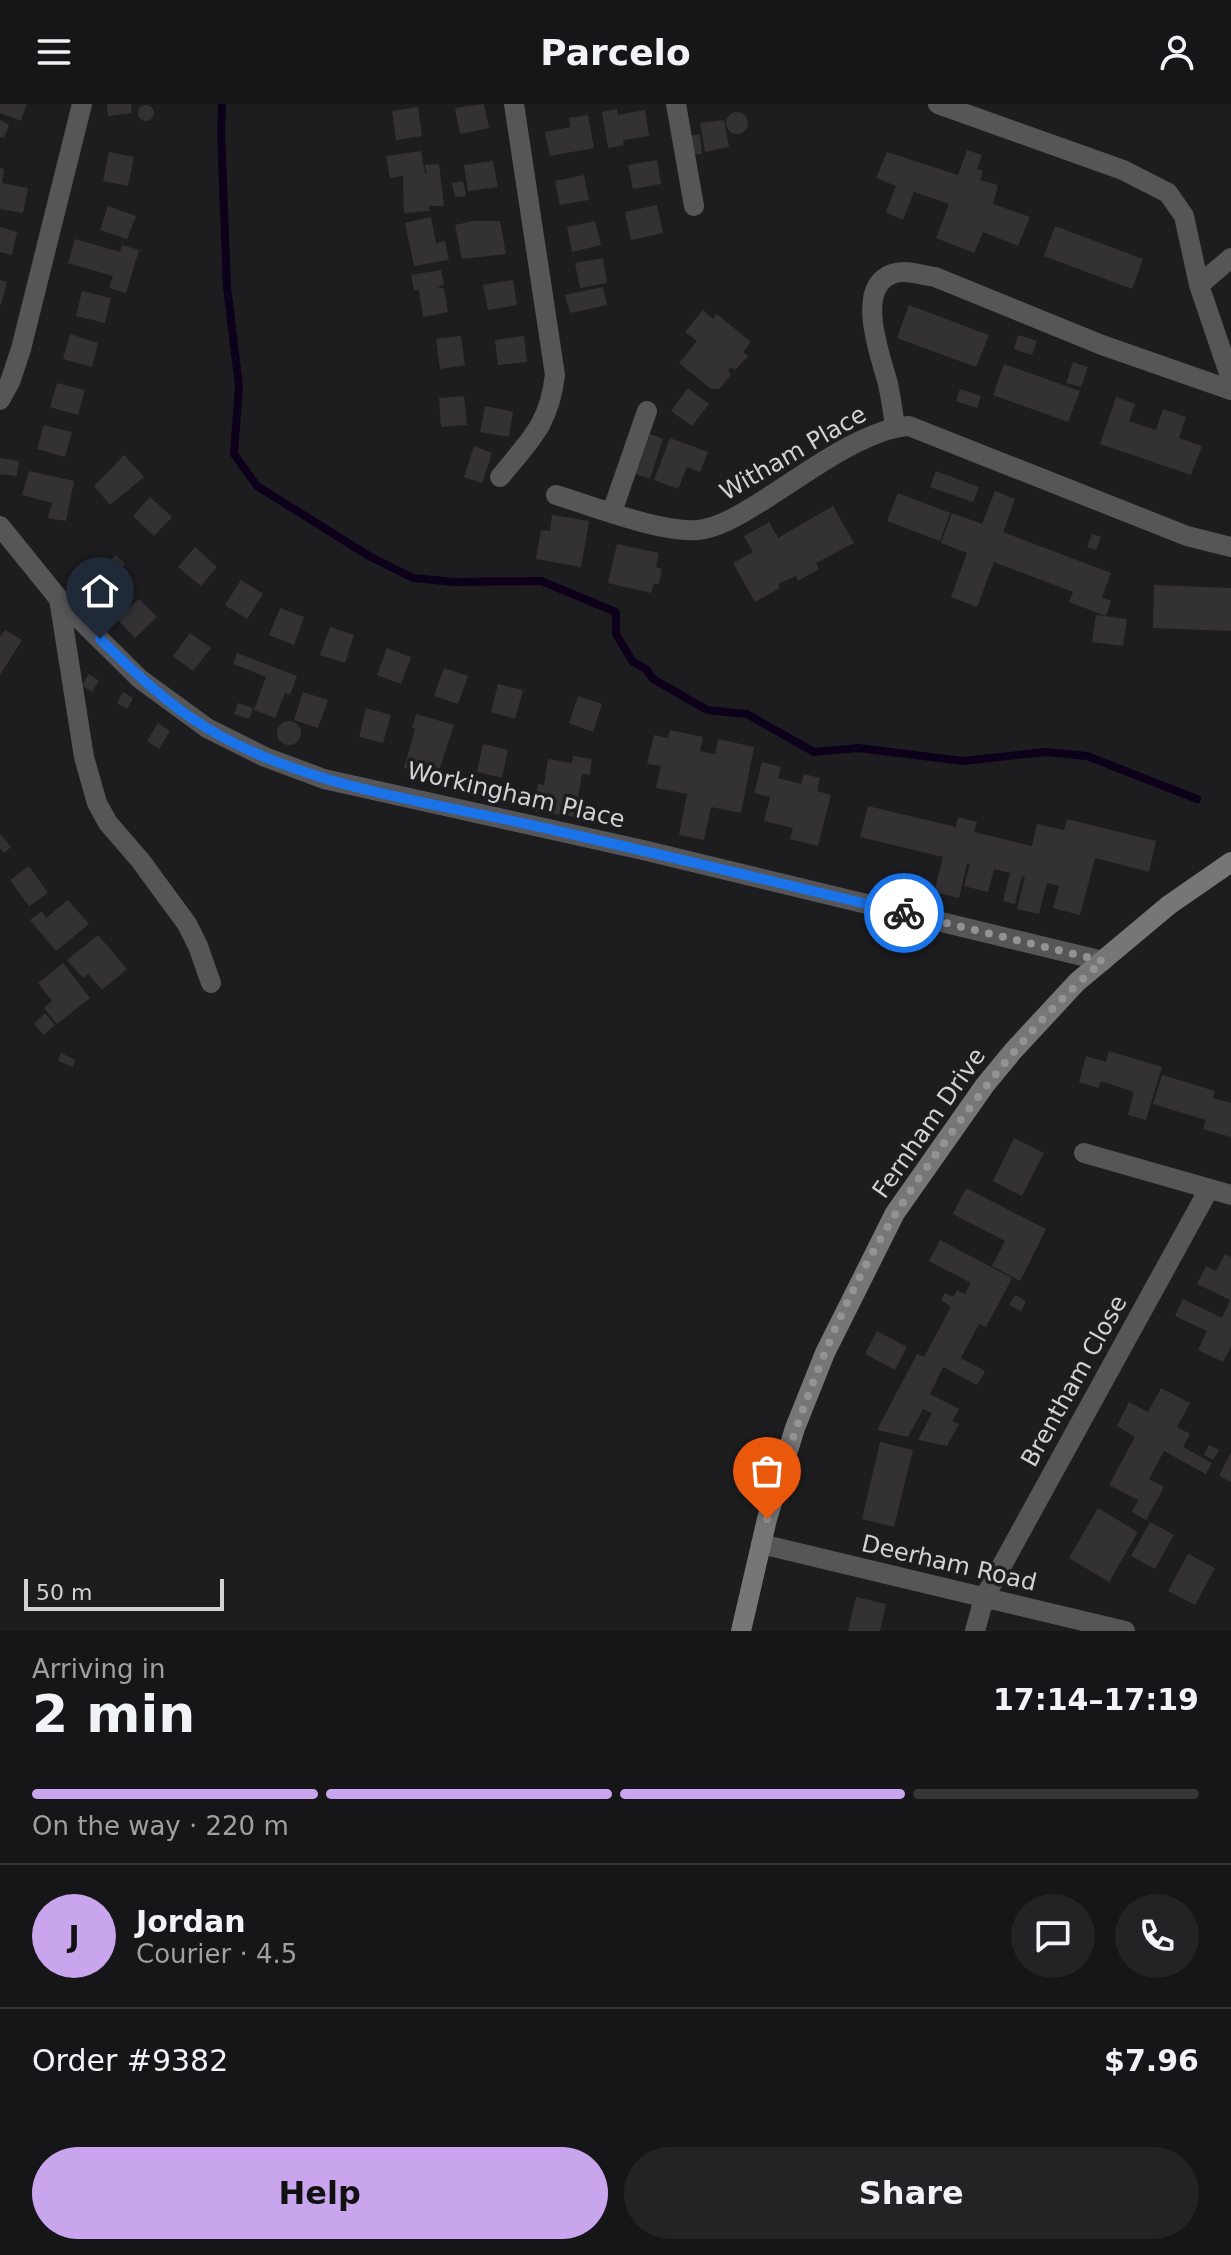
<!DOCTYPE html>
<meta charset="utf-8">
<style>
:root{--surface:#161517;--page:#232224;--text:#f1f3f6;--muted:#9e9fa1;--line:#353436;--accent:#c9a5ee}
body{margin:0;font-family:"DejaVu Sans",sans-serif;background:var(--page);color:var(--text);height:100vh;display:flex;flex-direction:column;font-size:30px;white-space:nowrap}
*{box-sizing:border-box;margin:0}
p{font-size:26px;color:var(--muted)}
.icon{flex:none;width:44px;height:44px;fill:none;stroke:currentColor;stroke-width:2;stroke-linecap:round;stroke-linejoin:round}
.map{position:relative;height:1527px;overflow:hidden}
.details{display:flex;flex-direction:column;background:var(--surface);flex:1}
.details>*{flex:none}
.scale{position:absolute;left:24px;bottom:20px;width:200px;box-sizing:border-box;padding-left:8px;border:4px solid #d2d1d3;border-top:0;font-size:22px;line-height:28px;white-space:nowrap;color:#d2d1d3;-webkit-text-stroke:6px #1d1c1f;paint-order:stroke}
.pin{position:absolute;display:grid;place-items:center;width:68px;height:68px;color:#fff;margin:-82px -34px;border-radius:50% 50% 50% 0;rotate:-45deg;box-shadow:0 0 8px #0007}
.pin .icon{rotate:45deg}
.courier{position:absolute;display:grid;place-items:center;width:80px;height:80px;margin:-40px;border:6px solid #1a73e8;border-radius:50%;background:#fff;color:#222;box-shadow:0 2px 10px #0007}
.overview em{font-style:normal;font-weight:800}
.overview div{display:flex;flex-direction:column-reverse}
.overview{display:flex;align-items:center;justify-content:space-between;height:136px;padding:0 32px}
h1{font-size:52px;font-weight:800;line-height:60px}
.bar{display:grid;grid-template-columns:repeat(4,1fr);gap:12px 8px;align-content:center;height:96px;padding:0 32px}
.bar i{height:10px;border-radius:6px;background:var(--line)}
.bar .current{background:var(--accent)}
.bar p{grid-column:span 4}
.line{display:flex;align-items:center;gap:20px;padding:0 32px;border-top:2px solid var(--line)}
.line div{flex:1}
.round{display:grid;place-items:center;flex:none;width:84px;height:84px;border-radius:42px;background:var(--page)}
.primary-button{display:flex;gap:16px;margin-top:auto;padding:16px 32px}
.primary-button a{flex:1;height:92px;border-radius:48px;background:var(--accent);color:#111;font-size:32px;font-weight:800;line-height:92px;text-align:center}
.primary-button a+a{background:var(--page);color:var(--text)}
header{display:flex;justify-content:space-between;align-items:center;height:104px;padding:0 32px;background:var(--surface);font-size:36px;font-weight:800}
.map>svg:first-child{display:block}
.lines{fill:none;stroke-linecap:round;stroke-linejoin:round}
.stream{stroke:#0c001b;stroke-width:8}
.building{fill:#333134}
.street{stroke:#565557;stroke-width:20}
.secondary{stroke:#767578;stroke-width:20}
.done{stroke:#939294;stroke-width:8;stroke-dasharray:0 14.4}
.route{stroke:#1a73e8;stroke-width:10}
.labels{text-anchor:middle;stroke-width:7;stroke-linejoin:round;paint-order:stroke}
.street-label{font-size:24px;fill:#d2d1d3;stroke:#1d1c1f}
</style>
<header><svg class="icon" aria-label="menu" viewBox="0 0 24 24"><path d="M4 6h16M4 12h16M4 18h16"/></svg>Parcelo<svg class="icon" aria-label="person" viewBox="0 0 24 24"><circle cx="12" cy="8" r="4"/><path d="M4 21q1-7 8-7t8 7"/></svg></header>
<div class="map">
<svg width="1231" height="1527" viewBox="0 0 1231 1527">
<rect width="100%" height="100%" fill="#1d1c1f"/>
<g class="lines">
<path class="stream" d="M222,0l-1,28 6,155 12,99 -5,68 23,32 112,70 44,22 41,4 87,-1 75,31v22l17,28 14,8 6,9 54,31 40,4 67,38 44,-4 105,13 82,-9 42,4 110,43"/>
</g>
<path class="building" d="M0,0h27l-6,17 -21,-8z
M107,0h24l1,9 -24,3z
M484,0l5,24 -29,6 -5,-26z
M138 9a8 8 0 1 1 16 0a8 8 0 1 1-16 0Z
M418,3l4,29 -26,4 -4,-29z
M617,5l1,6 27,-5 4,26 -26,4 1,5 -16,3 -6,-36z
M726 19a11 11 0 1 1 22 0a11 11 0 1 1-22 0Z
M588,11l6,33 -44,8 -5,-24 26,-5 -2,-9z
M0,16l9,5 -5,13 -4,-1z
M724,16l5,27 -24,5 -5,-29z
M700,30l2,20 -10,1 -4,-19z
M967,46l15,5 -5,14 6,2 -3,9 18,5 -5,19 37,13 -12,29 -35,-14 -9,21 -38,-15 13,-34 -35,-12 -11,28 -17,-8 10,-26 -20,-8 11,-26 71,23z
M421,47l4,22 2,1 -2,-9 14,-1 5,42h-15v5l-25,2 -1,-37 -13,2 -4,-22z
M109,48l25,5 -6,29 -25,-5z
M657,56l4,24 -28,5 -5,-24z
M493,57l5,26 -30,4 -4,-26z
M0,64l4,1 -2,14 26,5 -5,25 -23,-4z
M584,71l5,25 -29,5 -5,-24z
M463,77l3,15 -11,1 -3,-14z
M657,101l6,28 -32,7 -6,-28z
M108,102l28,10 -9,23 -27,-9z
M431,113l5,26 9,-2 4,19 -35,6 -9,-43z
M473,117h27l6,33 -44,5 -7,-34z
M595,117l6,24 -29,7 -5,-25z
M1055,122l88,33 -11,30 -88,-33z
M0,123l17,5 -5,23 -12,-3z
M75,135l45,13 2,-7 17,5 -13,43 -17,-5 4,-12 -45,-13z
M603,154l4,25 -27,5 -5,-25z
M441,166l3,15 -8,2 8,1 4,24 -25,5 -4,-27h-5l-3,-15z
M0,176l7,2 -6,23h-1z
M513,176l4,25 -29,5 -5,-25z
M603,183l4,18 -37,8 -5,-18z
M82,187l29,7 -6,25 -29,-7z
M909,201l80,30 -13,32 -79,-29z
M703,206l10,9 4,-5 34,28 -8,10 5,4 -13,14 -4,-3 -3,3 3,5 -12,14h-8l-32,-26 18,-22 -12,-9z
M70,230l28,9 -6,24 -29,-8z
M1018,231l19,6 -5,14 -18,-6z
M461,232l4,29 -25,4 -4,-30z
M524,232l3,26 -29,3 -3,-25z
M1073,258l15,5 -7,20 -15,-4z
M1004,260l76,27 -12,31 -75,-27z
M57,279l28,7 -7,25 -28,-8z
M688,284l21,16 -17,22 -21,-15z
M960,285l21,7 -4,12 -21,-7z
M464,292l3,29 -26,2 -2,-29z
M1116,293l19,7 -6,17 27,9 7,-21 23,8 -7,21 23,8 -11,29 -91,-31z
M485,302l28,6 -4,25 -29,-5z
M44,321l28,7 -7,25 -28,-8z
M650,330l13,5 -13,40 -14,-5z
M670,334l38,14 -8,20 -13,-5 -9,22 -24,-9z
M474,342l18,7 -10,30 -18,-6z
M124,351l20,22 -34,28 -16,-19z
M0,354l19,3 -2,15 -17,-2z
M29,367l45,10 -8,40 -18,-3 4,-15 -30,-8z
M936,367l43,16 -6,15 -43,-15z
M995,387l20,8 -12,33 108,41 -9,24 9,4 -5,15 -37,-14 4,-10 -79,-30 -17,45 -26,-10 16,-44 -26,-10 11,-30 30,11z
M898,389l52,20 -10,28 -53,-20z
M150,393l22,20 -18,19 -21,-20z
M833,402l21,37 -38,20 3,6 -21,12 -2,-5 -18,8 2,4 -25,14 -22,-39 20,-11 -9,-16 25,-14 9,16z
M552,411l37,6 -8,46 -45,-8 5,-29 9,1z
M1092,430l9,3 -5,13 -9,-3z
M617,440l42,9 -3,14 6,2 -3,15h-5l-3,9 -43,-10z
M195,443l22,20 -16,19 -23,-19z
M116,451l9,9 -31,31 -18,-19 19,-19 9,9z
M241,476l22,14 -16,25 -22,-14z
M1154,481l77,3v43l-78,-3z
M139,495l18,18 -22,21 -18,-19z
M280,504l24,9 -10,28 -25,-10z
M1096,511l31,4 -4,27 -31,-4z
M330,523l24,8 -9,28 -25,-8z
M5,526l17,10 -22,35v-38z
M190,529l21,15 -18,23 -20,-15z
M387,544l24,9 -10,27 -24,-9z
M237,549l60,23 -7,19 -5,-2 -10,25 -21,-8 12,-33 -33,-13z
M444,564l24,8 -10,28 -24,-8z
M89,570l10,7 -7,11 -10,-7z
M498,580l25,6 -8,29 -24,-7z
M123,588l10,6 -6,11 -10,-6z
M303,588l25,8 -10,28 -24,-8z
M578,592l24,8 -9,28 -24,-9z
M238,599l15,5 -4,11 -15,-5z
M366,604l25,7 -8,28 -24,-6z
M416,610l38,11 -17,52 -33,-9 11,-39 -3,-1z
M277 629a12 12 0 1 1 24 0a12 12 0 1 1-24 0Z
M158,619l12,8 -11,18 -12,-8z
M670,626l33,7 -3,14 15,3 3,-15 36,8 -13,66 -30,-6 -7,33 -25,-5 8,-41 -31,-6 5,-22 -14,-2 7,-29 14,3z
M483,640l25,6 -6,28 -25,-6z
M573,652l19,3 -2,16 -8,-1 -7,43 -42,-6 5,-27 6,1 4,-26 24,4z
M762,658l19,5 -3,11 23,6 3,-10 16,4 -3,13 14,4 -13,51 -28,-7 3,-11 -29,-7 6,-24 -16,-4z
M868,702l88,21 2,-10 19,5 -3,10 58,14 5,-22 27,6 3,-11 89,22 -7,31 -54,-14 -15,57 -27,-7 6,-22 -12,-3 -8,31 -22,-5 8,-32 -3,-1 -7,28 -12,-3 7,-28 -16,-4 -6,23 -24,-6 6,-22 -3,-1 -8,35 -25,-6 9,-35 -83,-20z
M0,730l11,13 -7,6 -4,-5z
M29,762l19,27 -19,13 -19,-26z
M68,796l21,24 -33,27 -26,-31 12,-9 4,7z
M98,831l29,34 -25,21 -14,-16 -5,4 -16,-18z
M63,859l27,35 -33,26 -13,-16 8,-7 -14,-18z
M45,909l10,12 -11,10 -10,-11z
M1109,947l53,16 -16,53 -18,-5 6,-23 -33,-11 -3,7 -19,-6 7,-26 20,6z
M61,949l14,7 -2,7 -15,-6z
M1162,971l53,16 -2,7 18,5v34l-28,-8 3,-9 -53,-16z
M1014,1034l30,15 -22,43 -29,-15z
M966,1084l80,41 -26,52 -28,-15 13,-25 -52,-27z
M940,1136l72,38 -26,49 -7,-3 -18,34 24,13 -8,14 -34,-18 -13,27 29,15 -7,12 7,3 -12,22 -29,-6 14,-27 -9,-4 -15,28 -31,-7 40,-76 7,3 26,-48 -1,-4 -8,-5 4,-7 8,4 4,-7 8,4 6,-11 -42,-22z
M1225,1150l6,3v89l-8,16 -25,-12 9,-19 -32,-15 8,-17 39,19 8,-18 -33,-16 9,-18 10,5z
M1015,1191l11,6 -5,10 -12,-6z
M877,1227l30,16 -12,23 -30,-16z
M1161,1284l29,15 -13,24 13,7 -7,13 29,16 -6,11 -42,-23 -15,28 15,8 -18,33 -14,-8 6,-12 -29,-15 26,-48 -18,-11 12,-24 19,10z
M880,1338l33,8 -19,77 -32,-8z
M1209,1341l10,5 -6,10 -9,-5z
M1231,1348v30l-12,-6z
M1098,1404l40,24 -29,50 -40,-24z
M1150,1418l24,13 -19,34 -24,-13z
M1188,1450l27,14 -20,37 -27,-14z
M856,1493l30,7 -6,27h-32z"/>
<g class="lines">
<path class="street" d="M676,0l18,102
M938,0l185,66 45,23 16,23 15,69 32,94
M1199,181l32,-27
M0,296l10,-18 11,-33 61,-245
M895,323c-2,-15 -4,-29 -7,-43 -7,-27 -34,-96 4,-110 13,-5 29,1 43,3l167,68 129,45
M500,373c30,-37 49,-52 55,-102l-41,-271
M556,391c37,11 104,38 142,35 21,-2 43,-16 61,-27 41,-25 103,-74 150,-77l278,110 44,11
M612,408l35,-101
M0,422l59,73 81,80 67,49 58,29 59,22 319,71 460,111
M59,495l25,158 13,46 11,20 32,37 47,64 11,22 13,37
M1084,1049l147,42
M761,1440l364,87
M975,1527l9,-33 225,-409"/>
<path class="secondary" d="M741,1527l26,-112 28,-91 30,-75 70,-140 90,-128 28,-34 64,-69 92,-77 62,-43"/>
</g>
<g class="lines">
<path class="done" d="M767,1415c32,-106 70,-212 129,-306 18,-29 39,-57 59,-85 44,-61 91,-118 148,-167l-199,-48"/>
<path class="route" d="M100,535c33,32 67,65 107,89 95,58 217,73 324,97 125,28 249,58 373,88"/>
</g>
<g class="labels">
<g class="street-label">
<text transform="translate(793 349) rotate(-30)" y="8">Witham Place</text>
<text transform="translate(516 691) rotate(13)" y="8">Workingham Place</text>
<text transform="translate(929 1019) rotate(-55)" y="8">Fernham Drive</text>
<text transform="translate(1074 1277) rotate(-61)" y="8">Brentham Close</text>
<text transform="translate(949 1459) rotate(13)" y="8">Deerham Road</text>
</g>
</g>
</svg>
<div class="scale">50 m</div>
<div class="pin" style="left:767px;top:1415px;background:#ea580c"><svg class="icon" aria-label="bag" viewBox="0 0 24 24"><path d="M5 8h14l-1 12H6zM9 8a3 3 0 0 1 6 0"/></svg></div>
<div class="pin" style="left:100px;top:535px;background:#1f2937"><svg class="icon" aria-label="home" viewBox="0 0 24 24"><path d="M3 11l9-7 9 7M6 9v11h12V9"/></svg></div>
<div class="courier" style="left:904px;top:809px"><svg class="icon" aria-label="bike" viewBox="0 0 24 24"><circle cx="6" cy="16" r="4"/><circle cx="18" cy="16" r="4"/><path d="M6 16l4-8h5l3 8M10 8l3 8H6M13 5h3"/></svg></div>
</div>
<section class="details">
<div class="overview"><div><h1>2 min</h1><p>Arriving in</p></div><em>17:14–17:19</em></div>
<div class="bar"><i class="current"></i><i class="current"></i><i class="current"></i><i></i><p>On the way · 220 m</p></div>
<div class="line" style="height:144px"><b class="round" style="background:var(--accent);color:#111">J</b><div><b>Jordan</b><p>Courier · 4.5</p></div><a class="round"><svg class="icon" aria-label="chat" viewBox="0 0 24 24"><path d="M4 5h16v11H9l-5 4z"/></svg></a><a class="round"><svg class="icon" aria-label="phone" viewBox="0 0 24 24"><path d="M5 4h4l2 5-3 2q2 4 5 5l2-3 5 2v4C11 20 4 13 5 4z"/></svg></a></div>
<div class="line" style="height:104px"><div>Order #9382</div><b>$7.96</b></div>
<div class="primary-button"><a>Help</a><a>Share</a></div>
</section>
